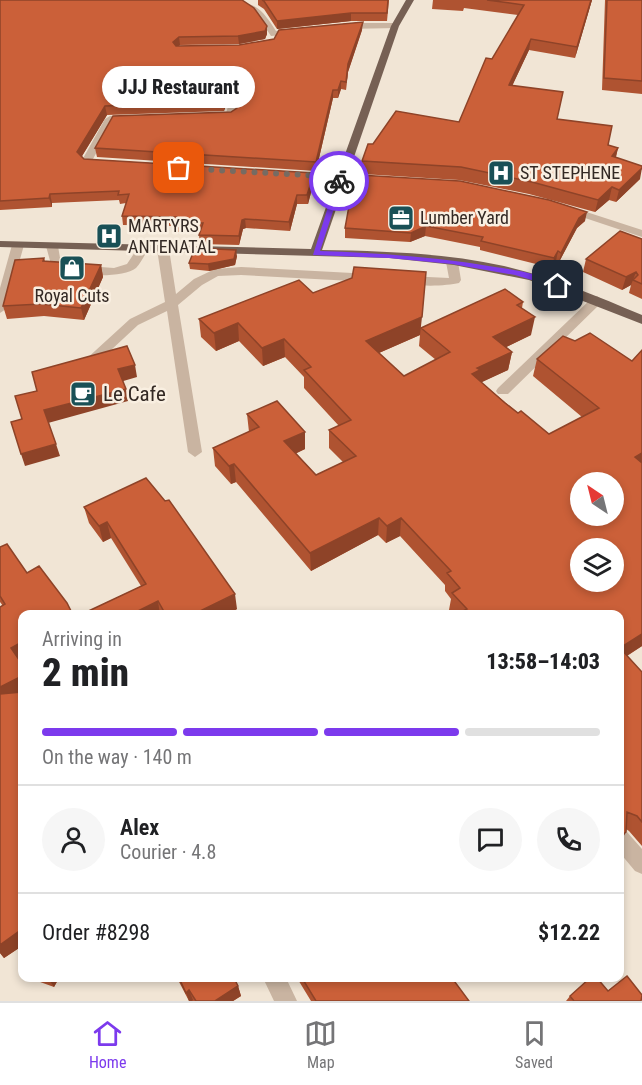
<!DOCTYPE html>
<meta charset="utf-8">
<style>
:root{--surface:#fff;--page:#f6f6f6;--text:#202124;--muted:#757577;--line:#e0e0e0;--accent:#7c3aed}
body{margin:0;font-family:"Roboto Condensed",sans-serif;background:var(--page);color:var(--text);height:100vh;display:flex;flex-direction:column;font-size:22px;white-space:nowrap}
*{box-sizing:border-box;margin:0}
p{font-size:20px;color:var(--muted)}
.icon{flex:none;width:33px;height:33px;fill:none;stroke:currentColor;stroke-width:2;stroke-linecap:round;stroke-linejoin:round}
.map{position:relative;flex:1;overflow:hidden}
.sheet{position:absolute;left:18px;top:610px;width:606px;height:372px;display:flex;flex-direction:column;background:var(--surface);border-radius:12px;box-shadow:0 3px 9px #0003}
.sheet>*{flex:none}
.needle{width:39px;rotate:325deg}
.tools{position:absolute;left:570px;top:472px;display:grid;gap:12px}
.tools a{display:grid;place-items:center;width:54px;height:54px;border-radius:50%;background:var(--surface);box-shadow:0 3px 9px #0003;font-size:30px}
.pin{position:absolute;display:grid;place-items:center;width:51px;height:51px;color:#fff;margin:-26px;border-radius:12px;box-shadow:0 3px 9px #0006}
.courier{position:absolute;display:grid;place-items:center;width:60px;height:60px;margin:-30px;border:4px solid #7c3aed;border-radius:50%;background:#fff;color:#222;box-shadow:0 2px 8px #0007}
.bubble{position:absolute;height:42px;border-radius:21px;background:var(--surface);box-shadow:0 3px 9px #0003;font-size:20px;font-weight:800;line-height:42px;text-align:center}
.overview em{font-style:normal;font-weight:800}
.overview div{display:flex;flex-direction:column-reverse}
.overview{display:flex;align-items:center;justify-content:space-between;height:102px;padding:0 24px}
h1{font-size:39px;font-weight:800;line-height:45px}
.bar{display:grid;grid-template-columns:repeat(4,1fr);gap:9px 6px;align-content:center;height:72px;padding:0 24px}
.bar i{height:8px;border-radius:4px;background:var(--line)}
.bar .current{background:var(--accent)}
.bar p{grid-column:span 4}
.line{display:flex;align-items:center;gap:15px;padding:0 24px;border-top:2px solid var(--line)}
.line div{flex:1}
.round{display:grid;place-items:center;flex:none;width:63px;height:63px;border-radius:32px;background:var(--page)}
.tabs{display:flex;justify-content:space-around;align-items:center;height:84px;border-top:2px solid var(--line);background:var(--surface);font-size:16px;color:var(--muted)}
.tabs a{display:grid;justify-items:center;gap:3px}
.tabs .current{color:var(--accent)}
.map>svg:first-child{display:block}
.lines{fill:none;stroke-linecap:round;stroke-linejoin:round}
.minor{fill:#c9b4a1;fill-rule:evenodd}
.major{fill:#766054;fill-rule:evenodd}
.wall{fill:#af5331;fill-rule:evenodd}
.shaded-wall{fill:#8e4328}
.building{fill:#cb6039;stroke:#8e4328;stroke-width:1.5;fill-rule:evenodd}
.route{fill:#7c3aed}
.done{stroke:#766b62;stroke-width:6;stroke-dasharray:0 10.8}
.labels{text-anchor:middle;stroke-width:5;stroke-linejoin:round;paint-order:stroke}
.far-poi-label{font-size:18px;fill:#332924;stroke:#f9efe1;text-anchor:start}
.poi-label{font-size:21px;fill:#332924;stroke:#f9efe1;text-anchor:start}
</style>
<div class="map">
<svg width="642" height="1001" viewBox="0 0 642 1001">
<rect width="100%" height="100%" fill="#f1e5d5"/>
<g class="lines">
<path class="minor" d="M242,3c17,0 26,16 34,28l21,-3 4,3 -4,3 -26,2 -15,-22 -14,-7z
M395,23l3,1v4l-54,1 -4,-3 4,-3z
M236,94l5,3 -8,21h-21v-4l14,-1 5,-16z
M110,116h21l5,3 -5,3h-18l-20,37 14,2v4l-25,-1 -1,-2 24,-43z
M295,172l81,5 5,3 -5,3 -85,-6 -1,-2z
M568,206l74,24v7l-78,-26v-4z
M18,242l6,3 -18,64 -6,4v-25l12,-43z
M52,243l6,3 3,18 53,4 13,-4 12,-18h8l2,2c-4,6 -8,15 -13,20 -14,12 -68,7 -84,0l-6,-22z
M163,246l6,3 7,45 18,-15 21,-10 26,-2 130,7 6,4 -6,4 -130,-7 -23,1 -16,9 -24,20 24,147 -7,5 -7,-5 -21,-141 -29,14 -42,39 -5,1 -7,-4 46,-42 35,-17 -8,-53z
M452,259l6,3 3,18 -2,3c-13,3 -48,5 -58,-3l6,-4 42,2 -3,-16z
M597,296l6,4 -2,3 -93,91h-10l-2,-3 2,-3 95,-91z
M620,829l7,3 15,17v25l-7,-3 -15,-18z
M263,978h23l11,23h-23z"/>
<path class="major" d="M406,0h8l-15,26 -77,224c61,1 123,3 182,16 48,11 93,30 138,49v9l-113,-44 -75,-15 -65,-7 -389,-11v-6l311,8 80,-223z"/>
</g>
<path class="wall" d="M0,0l267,26v8l-2,5 -26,5 -59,1 -2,1 61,-1 123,-15 -14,42 -2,18 -5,-1 -3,9h-5l-17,73 -219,-14 -2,-9 136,-36 6,-4 4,-13 -4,-3 -8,4 -5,15 -117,4 -25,41 2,3 230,14v8l-6,23h-11l-7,27 -44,-3 -3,1 -4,16 -39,-1 -1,-9 1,-3h-23l-1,-6 -53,-1 -1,-9 4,-13 -6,1 -1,-4 -67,3v4l-52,3z
M258,0h131l-2,21h-36l-74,8 -13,-20 -6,-4z
M433,0h159l-17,58 -46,-8 -17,36 51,6 -6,27 51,26 10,3 -2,9 24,22 -24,23 -7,-2 -14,12 -66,-18 -70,-14 -97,-6v-13l11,-17 86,-22 59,-107 -54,-7 -1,3 -31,-2z
M605,0h37v94l-40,-4z
M585,221l-8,7 -18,34 -3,-1 -4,7 -72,-18v-3l-55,-11 -15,6 -65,-4v-10z
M642,239v60l-13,-6 2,-8 -9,5 -39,-18 3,-13z
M237,256l-2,9 -26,6 -19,-2 -1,-6z
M44,258l1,3 56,4 2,12 -19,43 -40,-4 -37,3 -4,-13z
M313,293l108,35 102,-26 -1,6 9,27 -25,12 6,5 -4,18 -27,12 37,31 31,21 33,-17 -49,-41 4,-17 38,-18 57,20 10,-11v296l-15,10 15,16v174l-13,-15 -3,-2 -6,-214h-166l-5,-5 2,-11 -6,-8v-6l-45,-49 -14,7 -8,-8 -67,36 -75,-89 -5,2 -16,-18 -2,-18 36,-16 -2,-18 58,35 -9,4 20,22 27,-13 -14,-14v-18l10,-4 -35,-38v-11l-19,-20 -22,9 -24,-25 -23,10 -15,-14 -2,-18zM420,335l-1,11 17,14 -32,16 -25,-23z
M84,507l153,102 -11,6h-146l61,-29 -30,-48 -8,4 -14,-19z
M0,547l22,68v46l-1,1 1,2v282l-18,12 -4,-5v-346l3,-1 -3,-4z
M29,978h30l-5,9z
M177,978h57l4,8 3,10 -8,5h-44z
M297,978h155l17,23h-158z
M608,991l34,10h-76l4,-5z"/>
<path class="shaded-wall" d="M591,0h1l-17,58 2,-11z
M351,13v8l-74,8v-8z
M363,22l-1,8 -14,42 -2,18 2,-26z
M267,26v8l-2,5 -26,5 -1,-8z
M179,37l1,8 -6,4 -1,-7z
M531,39l-2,11 -22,47 2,-12z
M341,81v8l-3,9v-8z
M237,84v8l-8,4 -5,15v-9l4,-14z
M333,90v8l-17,73v-9z
M105,106l2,9 -28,46 -2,-9z
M618,148l-3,12 -3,-4z
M642,168l-2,11 -24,23 3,-12z
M314,173v8l-6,23 -1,-9z
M612,187l-3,13 -14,12 3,-12z
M50,194l2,9v4l-3,-9z
M297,195v9l-7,27 -1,-9z
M587,212l-2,9 -8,7 -18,34 2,-9 18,-35z
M245,219l1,9 -3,1 -4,16v-9l3,-16z
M426,226l-1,10 -15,6 1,-9z
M236,250l1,6 -2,9 -26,6 -1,-7z
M558,251l-2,10 -4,7 2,-10z
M101,265l2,12 -19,43 -3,-12z
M636,272l-5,13 -9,5 4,-13z
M422,317l-2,18 -55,24 1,-18z
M535,317l-4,18 -41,20 3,-18z
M238,323l1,18 -23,10 -2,-18z
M284,339l1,18 -22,9 -1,-18z
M512,352l-4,18 -30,14 -6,-10 5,-6z
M135,365l2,12 -17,5 -2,-13z
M126,389l2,12 -80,22 -4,-13z
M305,432v17l-20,10 -1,-18z
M56,444l4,12 -35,10 -4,-12z
M642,453v14l-7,-10z
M234,464l2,18 -5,2 -2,-18z
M379,518l-1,17 -67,36 -1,-18z
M401,518l-1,18 -14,7 1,-17z
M107,522l4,16 -8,4 -4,-16z
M235,594l2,15 -11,6h-34z
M158,601l2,14h-30z
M642,634v12l-22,14v-12z
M22,642v19l-4,2 -7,-15z
M22,676v18l-22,11v-18z
M626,832l-6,11v-6z
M22,929v17l-18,12 -4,-5v-8z
M48,978h11l-5,9z
M238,986l3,10 -8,5h-18z
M189,990l4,10 -1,1h-3l-3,-8z"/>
<path class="building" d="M0,0h242l12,8 13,18 -2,5 -27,5 -59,1 -6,5 3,4 63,-1 35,-6 5,-9 84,-8 -15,42 -2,18 -5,-1 -3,9h-5l-17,72 -221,-14 18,-32 118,-4 6,-4 6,-19 -6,-5 -9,4 -4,14 -119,4 -28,46 7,7 230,14 -7,22h-10l-8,27 -44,-3 -3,1 -3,16 -40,-1 4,-12h-27l1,-6 -55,-1 7,-22 -11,1 1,-4 -69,3 -1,4 -49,3z
M262,0h126l-1,13h-36l-74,8 -13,-20z
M487,0h104l-14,47 -46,-8 -22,46 54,7 -6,27 55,7 -4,19 10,3 -6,8 30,10v2l-23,22 -7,-3 -14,13 -66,-18 -71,-15 -99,-6 6,-17h5l23,-33 63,11 27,-64 6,1 32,-54z
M607,0h35v81l-38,-3z
M359,175l101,6 89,19 38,12 -8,6 -18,35 -3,-2 -4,7 -73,-17 2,-4 -57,-11 -15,7 -66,-5 8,-44h3z
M620,231l22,8v45l-9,-4 5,-5 -2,-3 -10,5 -40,-18z
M195,248l41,2 -2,9 -26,5 -19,-1z
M44,258l-1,3 58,4 -20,43 -40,-4 -38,2 12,-46z
M354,267l72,5 -4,45 -56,24 38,35 46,-24 -29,-24 84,-39 18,13 -6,3 18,12 -42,20 19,15 -35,16 3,2 -8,4 33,29 13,10 3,-2 28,23 50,-26 -62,-49 26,-23 12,5 15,-8 42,28 10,-11v103l-7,4 7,6v171l-22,14v-33h-160l-1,-2 8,-4 -15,-16 8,-5 -13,-15 4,-2 -50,-53 -14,8 -8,-8 -69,35 -76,-89 -5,2 -16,-18 46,-21 -12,-13 30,-13 28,31 -21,9 32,34 40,-19 -27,-26 22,-10 -47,-50 7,-3 -27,-28 -22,9 -24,-25 -24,10 -15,-14 100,-39 14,13 39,-15zM580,483h34v33h-34zM580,549h34v33h-34z
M127,346l8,19 -17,4 8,20 -82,21 12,34 -35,10 -10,-32 11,-3 -7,-23 22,-5 -5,-19z
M146,478l19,23 4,-1 66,94 -43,21h-26l-8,-14 -28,14h-50l66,-31 -39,-62 -8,4 -15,-19z
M7,544l20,29 12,-7 28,37 6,12h-51v27l-11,6 11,16v12l-22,11v-80l5,-3 -5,-8v-49z
M620,648l22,24v150l-5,-6 -10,-4 -1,20 -6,5z
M22,692v237l-22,16v-251z
M627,976l15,19 -1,6h-67l-4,-5 20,-18h7l11,13z
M179,978h55l4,8 -23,15h-19l-7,-11 -3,3z
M302,978h150l17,23h-153z"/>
<path class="route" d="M339,179l4,2 -23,70c59,2 117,6 175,16 21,3 49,7 67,19l-4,2 -43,-13 -63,-11 -63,-6 -76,-3 23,-74z"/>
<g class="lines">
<path class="done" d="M179,168l162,9 -2,4"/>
</g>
<defs>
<symbol id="hospital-square" viewBox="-11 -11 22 22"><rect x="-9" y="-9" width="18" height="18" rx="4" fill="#195056" stroke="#f9efe1"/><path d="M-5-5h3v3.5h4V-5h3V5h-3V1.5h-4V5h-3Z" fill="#fff"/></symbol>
<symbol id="office-square" viewBox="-11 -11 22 22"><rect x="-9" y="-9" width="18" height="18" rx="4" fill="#195056" stroke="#f9efe1"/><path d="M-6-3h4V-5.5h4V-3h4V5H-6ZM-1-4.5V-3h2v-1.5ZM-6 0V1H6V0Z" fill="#fff"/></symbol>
<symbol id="shop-square" viewBox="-11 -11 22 22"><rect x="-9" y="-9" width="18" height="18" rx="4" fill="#195056" stroke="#f9efe1"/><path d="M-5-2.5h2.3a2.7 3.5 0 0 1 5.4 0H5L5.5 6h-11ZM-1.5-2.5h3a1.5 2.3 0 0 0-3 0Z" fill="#fff"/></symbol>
<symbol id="cafe-square" viewBox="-11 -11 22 22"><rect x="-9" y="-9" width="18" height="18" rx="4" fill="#195056" stroke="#f9efe1"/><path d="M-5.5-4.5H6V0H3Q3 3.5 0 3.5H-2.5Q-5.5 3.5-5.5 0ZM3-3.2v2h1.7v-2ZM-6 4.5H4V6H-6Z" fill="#fff"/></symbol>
</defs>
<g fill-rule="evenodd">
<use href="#hospital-square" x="486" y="158" width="30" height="30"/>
<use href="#office-square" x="386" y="203" width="30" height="30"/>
<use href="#hospital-square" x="94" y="221" width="30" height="30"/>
<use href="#shop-square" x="57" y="253" width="30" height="30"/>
<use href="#cafe-square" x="68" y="379" width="30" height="30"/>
</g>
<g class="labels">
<g class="far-poi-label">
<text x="520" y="179">ST STEPHENE</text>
<text x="420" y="224">Lumber Yard</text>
<text x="128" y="232">MARTYRS<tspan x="128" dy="21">ANTENATAL</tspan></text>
<text x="72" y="302" text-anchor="middle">Royal Cuts</text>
</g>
<g class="poi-label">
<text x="103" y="401">Le Cafe</text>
</g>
</g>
</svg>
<div class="tools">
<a><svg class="needle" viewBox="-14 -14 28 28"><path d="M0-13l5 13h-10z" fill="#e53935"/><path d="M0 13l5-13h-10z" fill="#757577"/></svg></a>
<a><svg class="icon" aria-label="layers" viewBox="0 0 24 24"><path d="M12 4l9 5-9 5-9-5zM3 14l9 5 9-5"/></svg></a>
</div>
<div class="pin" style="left:179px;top:168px;background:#ea580c"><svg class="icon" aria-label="bag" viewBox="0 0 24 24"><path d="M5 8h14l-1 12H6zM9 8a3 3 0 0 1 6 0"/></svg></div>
<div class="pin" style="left:558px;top:286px;background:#1f2937"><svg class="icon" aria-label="home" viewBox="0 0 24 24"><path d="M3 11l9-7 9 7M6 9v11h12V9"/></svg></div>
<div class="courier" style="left:339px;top:181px"><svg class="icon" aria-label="bike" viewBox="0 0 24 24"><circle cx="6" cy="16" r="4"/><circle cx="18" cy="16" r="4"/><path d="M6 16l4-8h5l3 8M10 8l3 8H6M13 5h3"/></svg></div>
<div class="bubble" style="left:102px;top:66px;width:153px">JJJ Restaurant</div>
<section class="sheet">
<div class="overview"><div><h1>2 min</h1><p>Arriving in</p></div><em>13:58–14:03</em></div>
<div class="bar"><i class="current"></i><i class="current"></i><i class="current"></i><i></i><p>On the way · 140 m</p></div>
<div class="line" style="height:108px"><a class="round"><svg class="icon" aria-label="person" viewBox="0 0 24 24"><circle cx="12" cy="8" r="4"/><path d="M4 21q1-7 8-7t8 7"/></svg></a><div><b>Alex</b><p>Courier · 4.8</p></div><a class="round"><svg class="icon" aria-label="chat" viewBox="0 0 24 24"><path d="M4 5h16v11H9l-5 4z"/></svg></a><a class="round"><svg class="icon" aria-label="phone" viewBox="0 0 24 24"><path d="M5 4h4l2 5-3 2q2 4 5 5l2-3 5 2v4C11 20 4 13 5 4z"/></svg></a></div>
<div class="line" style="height:78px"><div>Order #8298</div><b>$12.22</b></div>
</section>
</div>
<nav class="tabs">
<a class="current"><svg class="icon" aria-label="home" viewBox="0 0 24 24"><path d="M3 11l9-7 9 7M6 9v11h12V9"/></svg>Home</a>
<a><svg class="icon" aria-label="map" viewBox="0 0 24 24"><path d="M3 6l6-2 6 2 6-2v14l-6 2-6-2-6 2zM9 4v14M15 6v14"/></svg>Map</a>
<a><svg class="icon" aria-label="saved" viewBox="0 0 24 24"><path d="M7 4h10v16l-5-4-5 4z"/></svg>Saved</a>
</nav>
